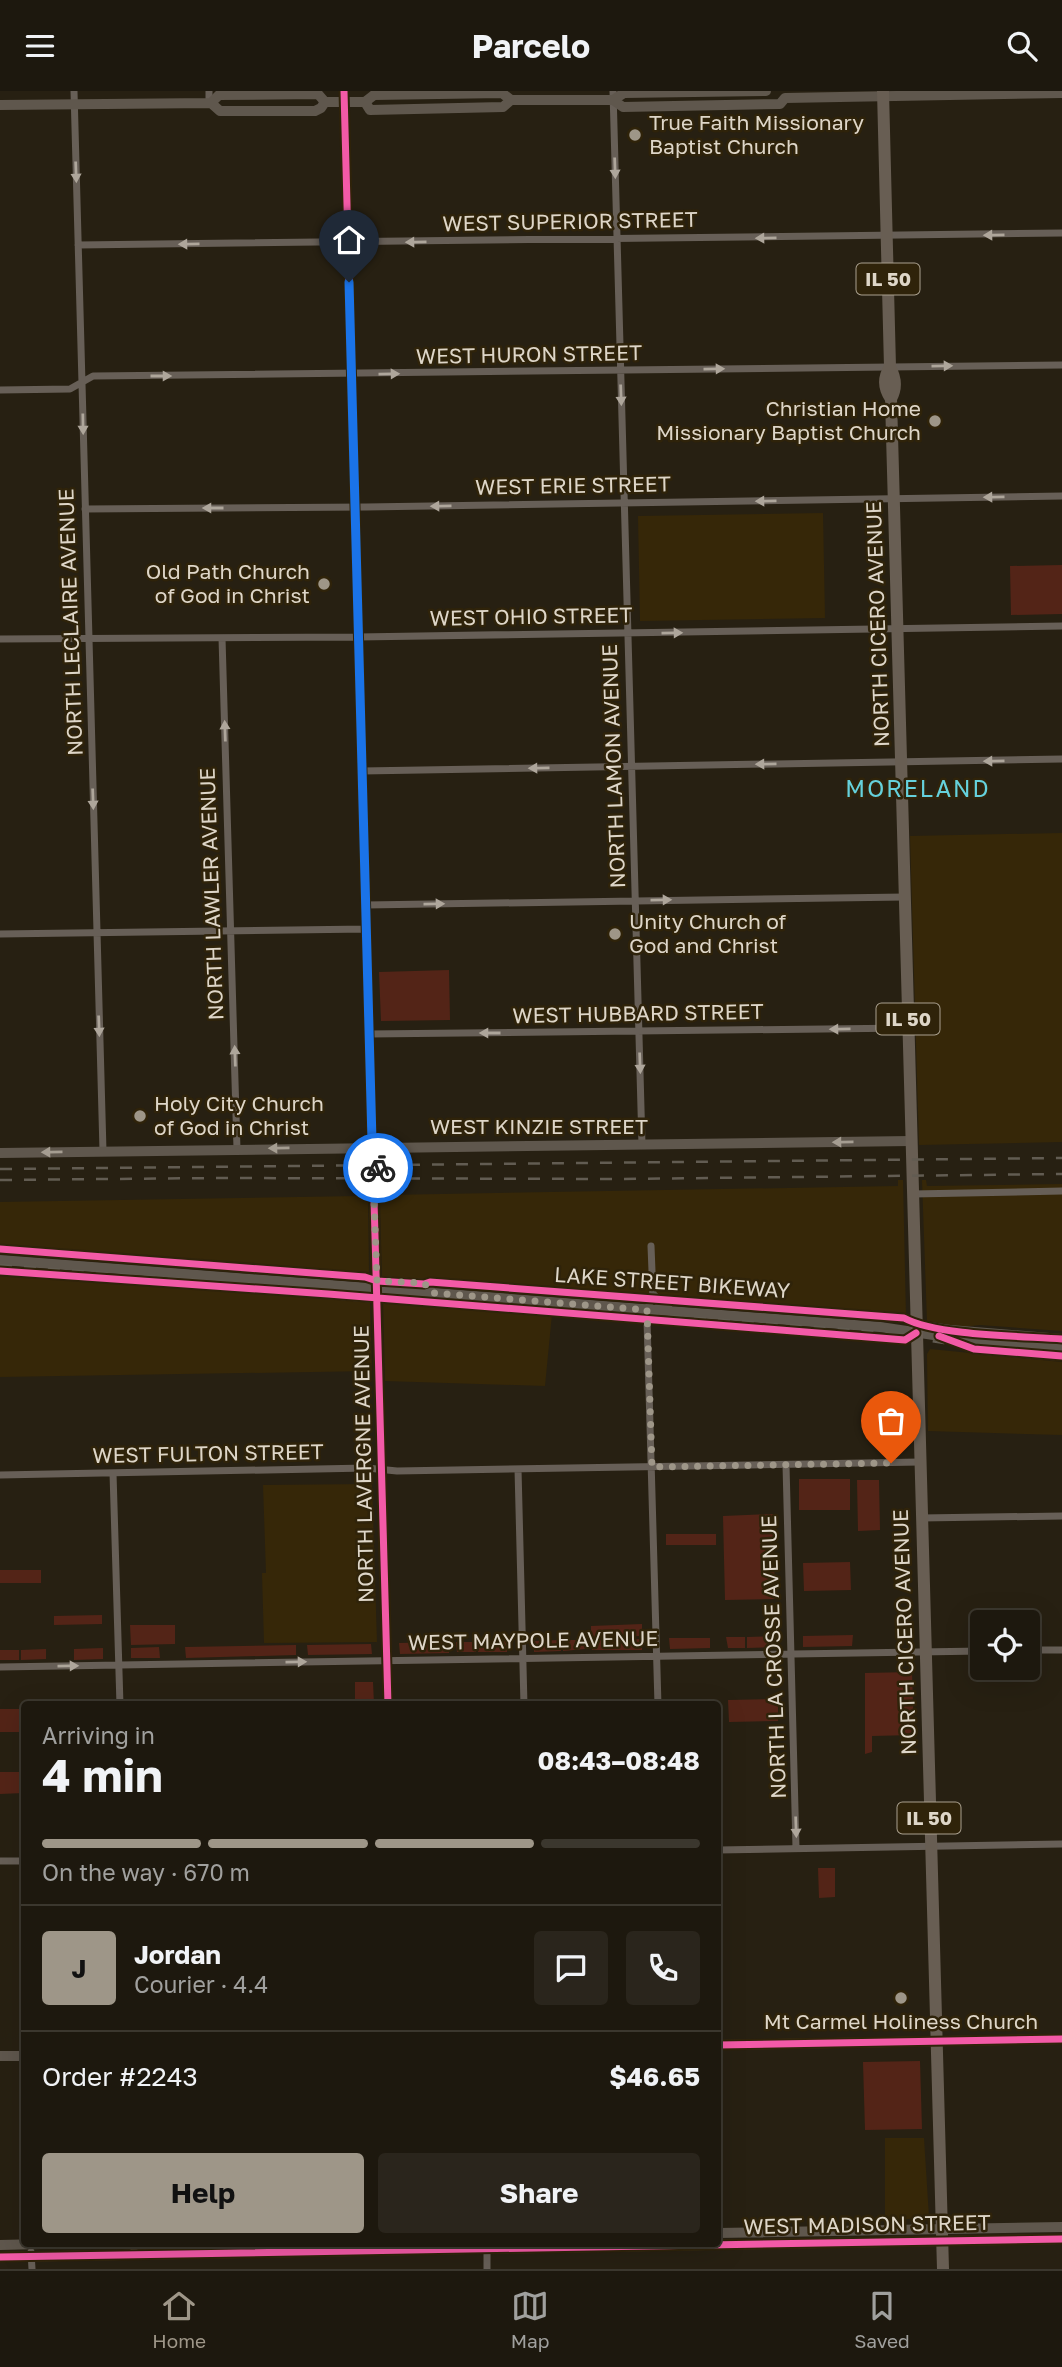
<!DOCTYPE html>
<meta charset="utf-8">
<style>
:root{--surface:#1d180e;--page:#2a251c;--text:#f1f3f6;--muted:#a0a09e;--line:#3b372e;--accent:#9e9688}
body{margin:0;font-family:"Golos Text",sans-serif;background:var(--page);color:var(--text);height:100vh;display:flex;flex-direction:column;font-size:26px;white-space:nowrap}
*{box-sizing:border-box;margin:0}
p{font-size:23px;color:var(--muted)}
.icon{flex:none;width:38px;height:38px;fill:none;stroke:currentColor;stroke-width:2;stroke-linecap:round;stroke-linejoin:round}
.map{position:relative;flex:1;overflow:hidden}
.drawer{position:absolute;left:21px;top:1610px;width:700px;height:546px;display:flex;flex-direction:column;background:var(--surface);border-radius:7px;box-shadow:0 7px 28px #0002,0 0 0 2px var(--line)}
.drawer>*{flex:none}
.controls{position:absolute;left:970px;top:1519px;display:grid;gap:14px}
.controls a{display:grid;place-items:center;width:70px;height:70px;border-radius:7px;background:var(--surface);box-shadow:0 7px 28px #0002,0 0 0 2px var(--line);font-size:35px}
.pin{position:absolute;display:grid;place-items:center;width:60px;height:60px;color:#fff;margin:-72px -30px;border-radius:50% 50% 50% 0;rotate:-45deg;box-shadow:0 0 7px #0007}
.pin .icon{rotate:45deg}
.courier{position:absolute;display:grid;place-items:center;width:70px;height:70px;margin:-35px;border:5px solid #1a73e8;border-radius:50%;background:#fff;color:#222;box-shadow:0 2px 9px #0007}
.overview em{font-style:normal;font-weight:700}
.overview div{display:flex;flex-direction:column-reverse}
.overview{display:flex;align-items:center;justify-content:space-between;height:119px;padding:0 21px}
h1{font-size:46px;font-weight:700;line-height:52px}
.bar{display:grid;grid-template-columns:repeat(4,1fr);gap:10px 7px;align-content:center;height:84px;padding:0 21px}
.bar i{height:9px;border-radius:5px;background:var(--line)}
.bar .active{background:var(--accent)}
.bar p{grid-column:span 4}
.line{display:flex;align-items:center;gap:18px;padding:0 21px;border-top:2px solid var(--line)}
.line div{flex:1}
.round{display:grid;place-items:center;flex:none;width:74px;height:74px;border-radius:7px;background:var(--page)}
.action{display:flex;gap:14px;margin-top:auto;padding:14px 21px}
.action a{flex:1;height:80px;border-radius:7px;background:var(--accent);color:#111;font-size:28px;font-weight:700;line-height:80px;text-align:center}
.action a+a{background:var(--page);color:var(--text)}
header{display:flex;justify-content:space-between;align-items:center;height:91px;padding:0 21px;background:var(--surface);font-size:32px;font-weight:700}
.dock{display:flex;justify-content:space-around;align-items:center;height:98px;border-top:2px solid var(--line);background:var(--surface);font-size:19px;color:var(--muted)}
.dock a{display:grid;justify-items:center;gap:4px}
.dock .active{color:var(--accent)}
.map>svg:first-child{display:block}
.built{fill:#362708}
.green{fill:#532417}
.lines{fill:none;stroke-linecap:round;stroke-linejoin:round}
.street{stroke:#675f57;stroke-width:7}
.secondary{stroke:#5f574d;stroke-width:10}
.primary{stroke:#685e53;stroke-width:12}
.rail{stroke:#625c52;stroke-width:2.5;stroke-dasharray:12 12;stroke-linecap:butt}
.cycleway-casing{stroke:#2f230a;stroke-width:11}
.cycleway{stroke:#f35aa7;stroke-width:7}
.oneway{fill:#aea69b}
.oneway2{fill:#a59d91}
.done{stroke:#9e9688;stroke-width:7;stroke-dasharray:0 12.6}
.route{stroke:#1a73e8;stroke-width:9}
.poi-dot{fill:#9e9688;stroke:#2f230a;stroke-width:2.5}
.labels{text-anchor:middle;stroke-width:5;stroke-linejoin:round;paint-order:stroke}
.shield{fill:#2f230a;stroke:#aaa08f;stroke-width:2}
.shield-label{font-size:19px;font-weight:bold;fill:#ded6c8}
.poi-label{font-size:21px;fill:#ded6c8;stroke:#2f230a;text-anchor:start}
.street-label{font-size:21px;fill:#ded6c8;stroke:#2f230a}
.neighbourhood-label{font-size:23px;letter-spacing:2px;fill:#65d1dc;stroke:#2f230a}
</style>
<header><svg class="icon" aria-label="menu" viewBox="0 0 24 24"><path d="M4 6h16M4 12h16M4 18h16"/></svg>Parcelo<svg class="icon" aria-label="search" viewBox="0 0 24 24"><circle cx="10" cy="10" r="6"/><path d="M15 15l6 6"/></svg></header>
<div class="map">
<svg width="1062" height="2178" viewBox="0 0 1062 2178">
<rect width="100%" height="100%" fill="#272012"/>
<path class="built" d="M823,422l2,105 -185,3 -2,-105z
M1062,742v309l-143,3 -9,-309z
M898,1089h5l3,137 -524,-40 -2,-75 2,-11h5v4l511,-9z
M922,1089h4l1,6 135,-2v147l-82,-6 -18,2 -35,-6z
M360,1101h8l1,84 -369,-28v-46l360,-6z
M0,1182l370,28 2,70 -372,6z
M383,1210l169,13 -7,72 -160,-5z
M930,1258l132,13v73l-134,-4 -1,-77z
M372,1393l5,158 -113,1 -2,-70h4l-3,-88z
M885,2047h39l5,79 -44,4z"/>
<path class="green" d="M1062,474v49l-51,1 -1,-49z
M449,879l1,50 -69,1 -2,-49z
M799,1388h51v31h-51z
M857,1389h22l1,50 -22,1z
M773,1423l2,85 -50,1 -2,-84z
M666,1443h50v11h-50z
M850,1471l1,28 -47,1 -1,-28z
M0,1479h41v13h-41z
M102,1524v9l-48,1v-9z
M642,1533v12l-51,1v-11z
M130,1534h45v19l-44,1z
M853,1544l-1,11 -49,1v-11z
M777,1545v11l-30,1v-11z
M726,1546h19v11h-17z
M669,1547h41v10l-40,1z
M642,1548v11h-50v-10z
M560,1549l1,11 -27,1v-11z
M562,1549h22l1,9 -22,2z
M507,1550v11h-29l-1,-10z
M449,1551v11l-49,1 -1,-11z
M456,1551h20v10h-19z
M371,1553l1,10 -64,1 -1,-10z
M296,1554v10l-110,3 -1,-11z
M159,1556l1,11h-29v-10z
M103,1557v11l-29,1v-11z
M46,1558v10l-25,1v-10z
M0,1559h19v10h-19z
M912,1581l2,63 -42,1v16l-7,2v-81z
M355,1591h18l1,22h-19z
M778,1608v22l-49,1 -1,-22z
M0,1618h24v23h-24z
M0,1681h24v21l-24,1z
M818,1777h17v29l-16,1z
M718,1779h3l1,59h-4z
M920,1970l2,68 -57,1 -2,-68z"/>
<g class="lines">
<path class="street" d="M74,0l29,1060
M209,0v12
M344,0l28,1056c-6,15 -7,39 2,53
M613,0l29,1054
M78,154l984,-12
M0,299l70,-1 23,-13 969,-11
M85,418l281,-2 696,-11
M222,547l15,511
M0,548l358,-2 704,-11
M362,680l700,-12
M366,814l539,-8
M0,843l366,-5
M369,943l539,-6
M372,1056c8,15 10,37 2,53l3,84
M913,1103l149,-3
M651,1155l2,50 -6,14v10l11,385
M377,1205l11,409
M786,1374l10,383
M518,1378l6,236
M113,1382l7,232
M0,1384l367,-7 30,3 523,-9
M921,1427l141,-2
M1027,1559h35
M0,1576l982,-16
M718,1759l344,-6
M0,1770h24
M134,2152v11
M487,2152v26
M31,2161l1,17"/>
<path class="secondary" d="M613,9l10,7 157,-3 5,-6 277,-5
M365,11l5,8 133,-3 8,-7
M211,12l8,-8 99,-1 7,8h40l9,-7 128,-2 9,7h102l11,-7 142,-2
M0,14l211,-2 9,8h95l6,-3 4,-6
M0,1062l911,-12
M0,1169l880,67 87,13 95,7
M377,1190l47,3 9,9
M316,1193l12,10 49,4
M653,1205l17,15
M916,1234l34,5 112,9
M960,1252l14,6 88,7
M718,1954l344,-6
M0,1965h24
M718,2142l344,-6
M0,2154l81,-2
M0,2166l1062,-18"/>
<path class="primary" d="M883,0l7,276c6,11 7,21 1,32l52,1870
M890,276c-7,11 -6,22 1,32"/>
<path class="rail" d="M0,1078l1062,-11
M0,1089l218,-2 401,1 443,-5
M0,1174l869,66 75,12 118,9"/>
<defs>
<path id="cycleway" d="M344,0l28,1056c-6,15 -7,39 2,53
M379,1100l-5,9 14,505
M0,1158l365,28 12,4 47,3 6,-2 474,36c33,18 118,18 158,21
M0,1180l328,23 577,46 11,-7
M939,1245l35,13 88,7
M718,1954l344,-6
M0,2166l1062,-18"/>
</defs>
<use href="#cycleway" class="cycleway-casing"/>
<use href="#cycleway" class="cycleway"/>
</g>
<defs><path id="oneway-solid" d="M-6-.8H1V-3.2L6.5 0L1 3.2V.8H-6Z" transform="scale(1.75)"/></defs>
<g class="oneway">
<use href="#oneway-solid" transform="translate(615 77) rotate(88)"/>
<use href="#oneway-solid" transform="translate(76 81) rotate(88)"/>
<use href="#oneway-solid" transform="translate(994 144) rotate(179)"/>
<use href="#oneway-solid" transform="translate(766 147) rotate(179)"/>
<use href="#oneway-solid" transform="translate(416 151) rotate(179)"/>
<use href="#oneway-solid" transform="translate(189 153) rotate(179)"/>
<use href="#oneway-solid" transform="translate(942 275) rotate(-1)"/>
<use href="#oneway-solid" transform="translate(714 278) rotate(-1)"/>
<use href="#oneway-solid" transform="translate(389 283) rotate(-1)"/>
<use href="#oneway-solid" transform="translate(161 285)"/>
<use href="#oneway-solid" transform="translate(621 304) rotate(88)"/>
<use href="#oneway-solid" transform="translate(83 333) rotate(89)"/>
<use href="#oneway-solid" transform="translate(994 406) rotate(179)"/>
<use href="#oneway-solid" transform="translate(766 410) rotate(179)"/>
<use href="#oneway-solid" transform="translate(441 415) rotate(179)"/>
<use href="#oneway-solid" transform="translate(213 417) rotate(180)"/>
<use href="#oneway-solid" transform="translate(672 542) rotate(-1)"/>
<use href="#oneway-solid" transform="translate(225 640) rotate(-92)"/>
<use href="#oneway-solid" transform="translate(994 670) rotate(179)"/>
<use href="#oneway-solid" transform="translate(766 673) rotate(179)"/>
<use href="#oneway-solid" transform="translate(539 677) rotate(179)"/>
<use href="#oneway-solid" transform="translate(93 708) rotate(88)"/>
<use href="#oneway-solid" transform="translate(661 809) rotate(-1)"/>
<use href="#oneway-solid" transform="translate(434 813) rotate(-1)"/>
<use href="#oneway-solid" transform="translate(99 935) rotate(88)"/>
<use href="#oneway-solid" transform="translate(840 938) rotate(179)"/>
<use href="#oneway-solid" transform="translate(490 942) rotate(180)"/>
<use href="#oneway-solid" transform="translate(235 965) rotate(-92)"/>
<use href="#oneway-solid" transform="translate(640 972) rotate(88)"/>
<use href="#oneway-solid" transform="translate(296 1571) rotate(-1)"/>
<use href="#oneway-solid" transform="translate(68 1575) rotate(-1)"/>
<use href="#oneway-solid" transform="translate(796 1736) rotate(88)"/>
</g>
<g class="oneway2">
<use href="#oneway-solid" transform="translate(843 1051) rotate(179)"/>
<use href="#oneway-solid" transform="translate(279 1057) rotate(179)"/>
<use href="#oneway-solid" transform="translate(52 1061) rotate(179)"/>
</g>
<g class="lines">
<path class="done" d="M378,1077l1,23 -5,9 3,81 47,2 9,10 214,17 5,157 239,-4"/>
<path class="route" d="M349,191l23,859 6,17v10"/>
</g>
<g class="poi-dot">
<circle cx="635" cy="44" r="7"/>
<circle cx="935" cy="330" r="7"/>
<circle cx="324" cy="493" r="7"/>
<circle cx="615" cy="843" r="7"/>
<circle cx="140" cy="1025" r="7"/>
<circle cx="901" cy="1907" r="7"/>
</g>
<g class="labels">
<g class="shield">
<rect x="856.5" y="172.5" width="63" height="31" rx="5"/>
<rect x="876.5" y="912.5" width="63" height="31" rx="5"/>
<rect x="897.5" y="1711.5" width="63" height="31" rx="5"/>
</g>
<g class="shield-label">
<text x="888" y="195">IL 50</text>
<text x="908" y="935">IL 50</text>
<text x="929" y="1734">IL 50</text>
</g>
<g class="poi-label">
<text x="649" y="39">True Faith Missionary<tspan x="649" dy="24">Baptist Church</tspan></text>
<text x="921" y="325" text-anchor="end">Christian Home<tspan x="921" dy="24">Missionary Baptist Church</tspan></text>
<text x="310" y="488" text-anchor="end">Old Path Church<tspan x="310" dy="24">of God in Christ</tspan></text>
<text x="629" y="838">Unity Church of<tspan x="629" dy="24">God and Christ</tspan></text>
<text x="154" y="1020">Holy City Church<tspan x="154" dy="24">of God in Christ</tspan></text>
<text x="901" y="1938" text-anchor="middle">Mt Carmel Holiness Church</text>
</g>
<g class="street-label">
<text transform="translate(570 131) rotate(-1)" y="7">WEST SUPERIOR STREET</text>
<text transform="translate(529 264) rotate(-1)" y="7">WEST HURON STREET</text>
<text transform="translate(573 395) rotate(-1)" y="7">WEST ERIE STREET</text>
<text transform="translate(531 526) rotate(-1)" y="7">WEST OHIO STREET</text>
<text transform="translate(71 531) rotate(-92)" y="7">NORTH LECLAIRE AVENUE</text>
<text transform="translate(878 533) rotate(-92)" y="7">NORTH CICERO AVENUE</text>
<text transform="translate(614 675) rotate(-92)" y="7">NORTH LAMON AVENUE</text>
<text transform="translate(212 803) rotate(-92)" y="7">NORTH LAWLER AVENUE</text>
<text transform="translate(638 923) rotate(-1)" y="7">WEST HUBBARD STREET</text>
<text x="539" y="1043">WEST KINZIE STREET</text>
<text transform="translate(672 1192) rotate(4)" y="7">LAKE STREET BIKEWAY</text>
<text transform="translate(208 1363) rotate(-1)" y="7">WEST FULTON STREET</text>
<text transform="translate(364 1373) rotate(-91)" y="7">NORTH LAVERGNE AVENUE</text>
<text transform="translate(905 1541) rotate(-92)" y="7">NORTH CICERO AVENUE</text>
<text transform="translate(533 1550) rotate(-1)" y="7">WEST MAYPOLE AVENUE</text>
<text transform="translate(774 1566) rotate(-92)" y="7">NORTH LA CROSSE AVENUE</text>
<text transform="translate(867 2134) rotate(-1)" y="7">WEST MADISON STREET</text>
</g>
<g class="neighbourhood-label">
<text x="918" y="706">MORELAND</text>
</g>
</g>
</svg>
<div class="controls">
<a><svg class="icon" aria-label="locate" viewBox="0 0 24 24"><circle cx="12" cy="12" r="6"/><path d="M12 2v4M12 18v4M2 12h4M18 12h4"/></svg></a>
</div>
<div class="pin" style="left:891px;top:1372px;background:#ea580c"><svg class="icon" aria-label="bag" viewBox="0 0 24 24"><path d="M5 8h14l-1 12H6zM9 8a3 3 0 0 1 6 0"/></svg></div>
<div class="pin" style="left:349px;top:191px;background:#1f2937"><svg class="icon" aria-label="home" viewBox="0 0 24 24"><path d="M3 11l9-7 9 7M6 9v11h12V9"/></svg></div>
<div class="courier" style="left:378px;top:1077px"><svg class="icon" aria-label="bike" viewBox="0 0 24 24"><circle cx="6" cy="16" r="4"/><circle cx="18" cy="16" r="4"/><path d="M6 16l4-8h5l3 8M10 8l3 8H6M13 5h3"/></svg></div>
<section class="drawer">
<div class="overview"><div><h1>4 min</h1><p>Arriving in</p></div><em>08:43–08:48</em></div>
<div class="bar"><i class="active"></i><i class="active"></i><i class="active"></i><i></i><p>On the way · 670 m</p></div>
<div class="line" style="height:126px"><b class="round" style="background:var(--accent);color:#111">J</b><div><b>Jordan</b><p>Courier · 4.4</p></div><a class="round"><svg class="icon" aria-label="chat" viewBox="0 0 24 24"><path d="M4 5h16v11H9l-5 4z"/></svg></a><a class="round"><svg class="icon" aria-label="phone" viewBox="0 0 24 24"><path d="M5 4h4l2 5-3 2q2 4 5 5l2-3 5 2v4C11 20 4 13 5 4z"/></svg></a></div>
<div class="line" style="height:91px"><div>Order #2243</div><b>$46.65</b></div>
<div class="action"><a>Help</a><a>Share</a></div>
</section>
</div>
<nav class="dock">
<a class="active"><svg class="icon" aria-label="home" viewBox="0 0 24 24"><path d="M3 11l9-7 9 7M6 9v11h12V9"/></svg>Home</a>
<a><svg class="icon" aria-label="map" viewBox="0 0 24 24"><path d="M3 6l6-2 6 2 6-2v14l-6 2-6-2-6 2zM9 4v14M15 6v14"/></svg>Map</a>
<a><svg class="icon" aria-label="saved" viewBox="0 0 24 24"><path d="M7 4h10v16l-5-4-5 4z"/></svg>Saved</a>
</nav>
